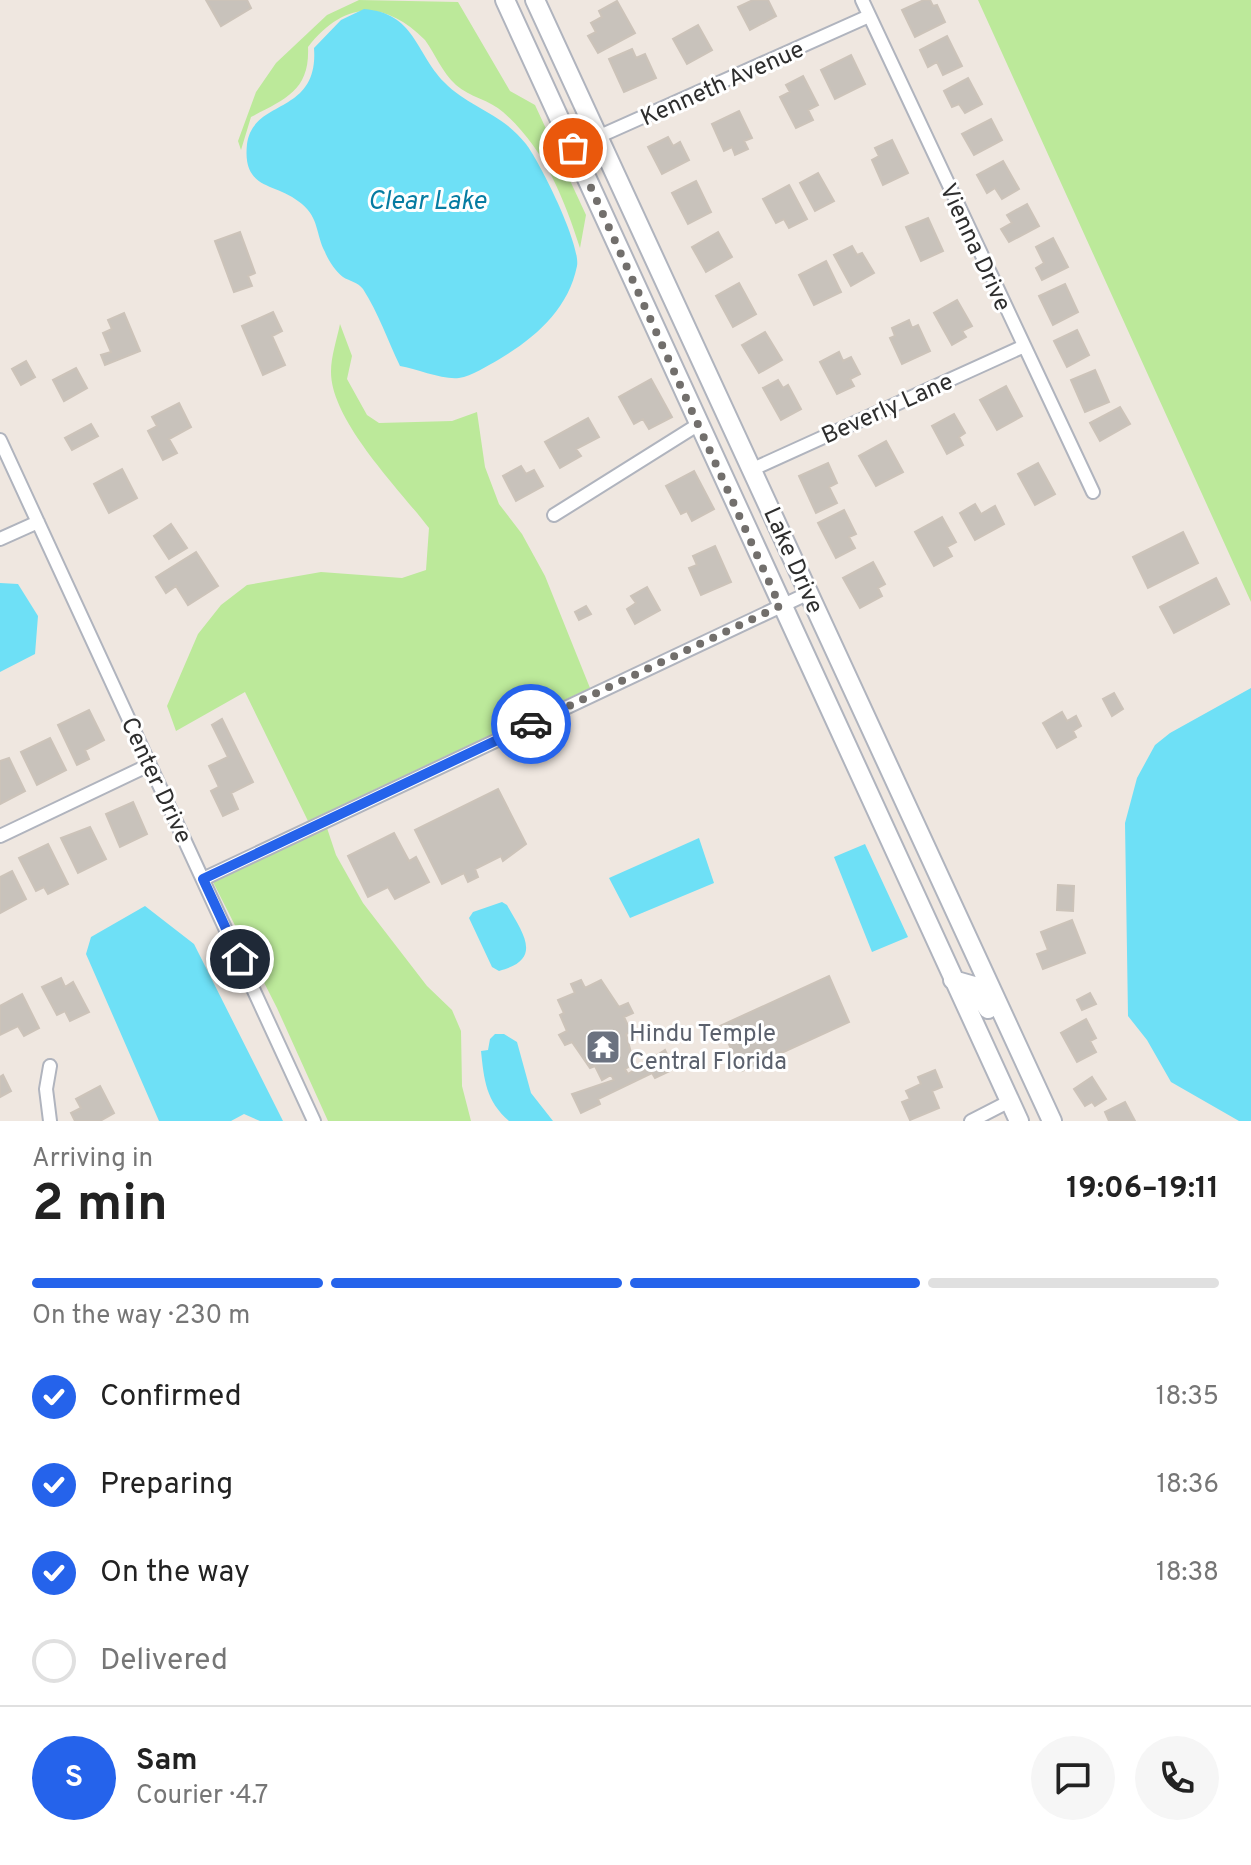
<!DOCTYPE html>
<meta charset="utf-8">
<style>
:root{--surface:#fff;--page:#f6f6f6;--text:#222;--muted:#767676;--line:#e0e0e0;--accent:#2563eb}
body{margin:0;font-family:Overpass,sans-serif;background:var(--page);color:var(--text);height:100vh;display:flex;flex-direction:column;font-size:30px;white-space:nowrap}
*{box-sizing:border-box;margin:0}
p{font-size:26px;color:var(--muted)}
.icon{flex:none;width:44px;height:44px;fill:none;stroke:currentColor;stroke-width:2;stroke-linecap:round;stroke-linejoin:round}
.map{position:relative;height:1121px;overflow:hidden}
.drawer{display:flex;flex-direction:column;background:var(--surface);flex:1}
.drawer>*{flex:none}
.pin{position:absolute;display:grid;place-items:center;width:68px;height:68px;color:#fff;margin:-34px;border:4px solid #fff;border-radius:50%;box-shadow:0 2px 8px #0007}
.courier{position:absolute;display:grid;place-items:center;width:80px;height:80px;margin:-40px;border:6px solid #2563eb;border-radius:50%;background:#fff;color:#222;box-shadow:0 2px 10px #0007}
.headline em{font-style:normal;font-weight:700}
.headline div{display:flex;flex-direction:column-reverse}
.headline{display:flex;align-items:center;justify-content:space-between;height:136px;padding:0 32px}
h1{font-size:52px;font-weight:700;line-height:60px}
.bar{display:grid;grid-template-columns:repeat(4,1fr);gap:12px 8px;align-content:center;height:96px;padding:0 32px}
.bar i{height:10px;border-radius:6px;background:var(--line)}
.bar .active{background:var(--accent)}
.bar p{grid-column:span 4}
.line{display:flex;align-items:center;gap:20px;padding:0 32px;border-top:2px solid var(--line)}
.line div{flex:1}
.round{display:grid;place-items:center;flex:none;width:84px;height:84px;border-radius:42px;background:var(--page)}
ol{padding:0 32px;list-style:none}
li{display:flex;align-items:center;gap:24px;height:88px}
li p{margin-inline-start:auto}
li .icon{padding:8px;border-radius:50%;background:var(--accent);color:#fff;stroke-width:4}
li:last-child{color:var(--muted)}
li i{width:44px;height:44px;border:4px solid var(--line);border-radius:50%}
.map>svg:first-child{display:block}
.green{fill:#bce99a}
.water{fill:#6ee0f6}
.building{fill:#c8c2bb;stroke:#ccc3b9;stroke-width:2}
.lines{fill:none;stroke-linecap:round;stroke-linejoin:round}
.street-casing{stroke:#b0b4be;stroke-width:16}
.secondary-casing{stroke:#b0b4be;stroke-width:22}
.street{stroke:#fff;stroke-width:12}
.secondary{stroke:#fff;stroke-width:18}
.done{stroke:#726f6c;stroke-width:8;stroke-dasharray:0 14.4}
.route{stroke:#2563eb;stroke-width:10}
.labels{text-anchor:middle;stroke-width:6;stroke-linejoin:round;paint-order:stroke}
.street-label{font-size:24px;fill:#2e2e2e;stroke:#fff}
.worship-label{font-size:24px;fill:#5b616d;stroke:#fff;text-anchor:start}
.water-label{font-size:26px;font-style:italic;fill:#067ca2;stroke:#fff}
</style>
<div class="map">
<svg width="1251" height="1121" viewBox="0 0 1251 1121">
<rect width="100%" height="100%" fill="#efe7e0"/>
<path class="green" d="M359,0l99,2 52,89 25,14 51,110 -6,33c-16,-50 -36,-100 -77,-136 -13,-12 -34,-15 -47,-27 -15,-14 -20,-30 -31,-45 -40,-40 -80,-40 -117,7 2,43 -22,52 -57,70l-10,33 -3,-9 18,-49 20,-29 51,-48z
M978,0h273v602z
M340,324l12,32 -5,23 20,36 12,8 73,-2 25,-9 8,55 14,37 23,30 23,42 45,112 -282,133 -63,-129 -69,39 -9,-25 31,-72 23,-29 26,-20 74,-13 81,6 24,-8 3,-42c-29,-38 -98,-107 -98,-156 0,-16 6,-33 9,-48z
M327,828l9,27 27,48 64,83 25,24 9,21 1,55 9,35h-143l-51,-113 -64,-126z"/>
<path class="water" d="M364,9c51,4 51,43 80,73 25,26 57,30 82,62 14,18 55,101 51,122 -9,44 -42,72 -79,94 -11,6 -26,16 -39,18 -16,2 -42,-9 -59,-12 -12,-25 -22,-54 -37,-77 -5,-7 -14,-8 -20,-12 -7,-5 -15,-17 -18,-25 -9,-17 -6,-34 -23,-48 -26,-23 -60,-12 -55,-60 6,-46 72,-28 67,-96l27,-28z
M0,583l18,1 20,32 -3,38 -35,18z
M1251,688v433h-12l-68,-39 -24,-42 -19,-24 -3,-193 12,-45 18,-33 15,-12z
M699,838l15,45 -84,35 -21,-40z
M865,844l43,93 -36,15 -38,-95z
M502,902l5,3c16,29 37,54 -8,66l-7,-4 -23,-49 4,-6z
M145,906l49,38 89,177h-23l-16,-7 -13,7h-72l-73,-167 5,-17z
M495,1034h9l13,8 14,51 22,28h-44c-23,-20 -25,-41 -28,-70l7,-1 2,-11z"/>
<path class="building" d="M206,0h41l4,8 -30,18z
M753,0h15l8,16 -26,14 -12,-23z
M924,0h6l3,6 4,-1 8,17 -30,15 -13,-27z
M617,1l18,32 -37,20 -10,-17 8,-4 -5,-9 11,-6 -3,-6z
M698,25l14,25 -25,14 -14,-25z
M947,36l15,30 -19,9 -6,-13 -9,5 -8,-17z
M632,49l4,9 9,-4 11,24 -32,14 -15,-33z
M851,55l14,29 -30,15 -14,-29z
M803,76l15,29 -10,5 5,10 -17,8 -16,-31 10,-5 -4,-7z
M968,78l14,26 -17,9 -6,-9 -7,3 -8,-16z
M739,111l13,27 -8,3 4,8 -13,6 -3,-8 -8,4 -12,-27z
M991,119l11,21 -28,15 -12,-21z
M668,137l5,9 7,-4 9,18 -27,14 -14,-27z
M892,140l16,33 -25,12 -11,-25 7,-4 -4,-8z
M1003,161l16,28 -17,10 -7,-11 -8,5 -10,-18z
M818,173l16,28 -19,10 -15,-28z
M696,181l15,31 -23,12 -16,-31z
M789,185l18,34 -18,9 -5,-9 -8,4 -13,-24z
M1027,204l12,22 -30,16 -8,-13 11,-6 -5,-8z
M928,218l15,33 -22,10 -15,-34z
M240,232l15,41 -7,3 4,10 -18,6 -19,-51z
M718,232l14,25 -26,15 -14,-25z
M1053,238l15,29 -26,13 -6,-12 8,-5 -8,-16z
M852,246l5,9 5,-2 12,20 -23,13 -17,-31z
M826,261l15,31 -27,13 -15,-30z
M739,283l17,31 -23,13 -17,-31z
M1065,284l13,28 -25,13 -14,-29z
M957,300l15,26 -10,5 4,6 -14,8 -18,-32z
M273,312l9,19 -10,5 13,29 -22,10 -21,-49z
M124,313l16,38 -35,14 -4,-10 10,-3 -8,-19 9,-4 -4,-9z
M909,320l3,8 6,-3 12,26 -28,13 -12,-26 5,-2 -3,-8z
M1077,330l12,25 -22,12 -13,-26z
M765,332l17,28 -23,13 -17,-28z
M839,352l4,9 8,-4 9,17 -10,5 4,7 -17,8 -17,-32z
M26,361l9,16 -14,8 -9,-16z
M76,368l11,20 -23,13 -11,-21z
M1095,370l14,32 -24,10 -14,-32z
M651,379l21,38 -23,12 -6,-10 -9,5 -15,-27z
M778,380l5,8 5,-3 13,24 -20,11 -18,-32z
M1006,386l16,30 -25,14 -17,-30z
M179,403l12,24 -22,12 8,14 -14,7 -15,-29 9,-5 -5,-9z
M1120,407l10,17 -30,17 -10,-18z
M954,414l11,19 -6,4 4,8 -16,9 -15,-28z
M588,418l11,19 -23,12 5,7 -21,12 -15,-26z
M91,424l7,12 -26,14 -7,-12z
M886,441l17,31 -27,14 -17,-30z
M828,463l9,20 -8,4 8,16 -21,10 -17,-37z
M1038,463l17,31 -20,11 -17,-31z
M521,466l5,8 8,-4 9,16 -27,15 -13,-25z
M122,469l15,29 -28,15 -15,-29z
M694,471l20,38 -22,12 -5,-10 -6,3 -15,-28z
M975,504l6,10 14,-8 9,18 -29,16 -15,-27z
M844,510l12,24 -7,3 6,11 -19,10 -18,-35z
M942,517l14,25 -9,5 5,9 -18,10 -19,-34z
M171,524l16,24 -18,11 -15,-23z
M1183,532l15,31 -50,25 -15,-31z
M715,546l16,36 -30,13 -12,-27 8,-3 -4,-9z
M196,552l22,34 -30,19 -12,-19 -10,7 -10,-16z
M873,562l12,22 -7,4 4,8 -22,12 -17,-30z
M1216,578l13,26 -55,29 -14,-26z
M647,587l13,23 -25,14 -8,-15 9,-6 -5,-7z
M586,606l5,8 -12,6 -4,-8z
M1114,693l9,16 -11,7 -9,-17z
M89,710l15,30 -19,10 4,9 -12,6 -19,-40z
M1062,712l5,9 9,-5 5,10 -8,5 3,6 -19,11 -14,-25z
M222,719l31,63 -22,11 7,16 -15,7 -12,-25 8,-4 -10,-21 19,-9 -16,-32z
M50,738l16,32 -29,15 -16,-33z
M9,758l16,33 -25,13v-43z
M498,789l28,55 -23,17 -2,-5 -26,13 3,8 -10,5 -4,-9 -22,11 -27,-54z
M133,802l14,32 -27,13 -14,-33z
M90,827l16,32 -28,14 -17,-35z
M394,833l15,28 7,-4 13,25 -34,17 -7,-12 -20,10 -20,-41z
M48,844l20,40 -20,10 -4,-7 -8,4 -17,-33z
M12,871l14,28 -26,14v-36z
M1058,885l16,1 -1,25 -16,-1z
M1072,920l13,33 -42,16 -6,-15 11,-4 -7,-18z
M829,976l20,46 -107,49 -22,-45z
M61,978l4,9 8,-5 16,30 -19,9 -5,-10 -8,4 -15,-28z
M581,980l4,8 16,-8 18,27 9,-4 5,10 -9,4 7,15 -5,2 8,30 -9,5 3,5 37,-24 9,19 -19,9 -3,-5 -54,26 2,5 -19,9 -9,-19 42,-14 -3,-5 -9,5 -7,-14 -5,2 -18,-26 -7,3 -6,-10 8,-4 -7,-16 4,-2 -6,-13 17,-7 -4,-9z
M1090,993l6,11 -14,6 -5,-10z
M22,994l17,34 -15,8 -6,-10 -18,9v-29z
M1086,1019l10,19 -6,3 6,11 -19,10 -16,-29z
M935,1070l7,17 -10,4 7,17 -29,12 -8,-18 8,-3 -4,-8 15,-7 -3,-7z
M3,1075l8,16 -11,6v-20z
M1092,1077l14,22 -11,7 -3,-4 -7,4 -11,-17z
M100,1086l14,27 -14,8h-25l-4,-8 10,-5 -5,-9z
M1125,1102l10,19h-26l-4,-9z"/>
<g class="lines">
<defs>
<path id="street" d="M862,0l231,492
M573,148l296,-132
M0,440l314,681
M753,469l269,-122
M554,515l145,-91
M0,539l38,-17
M0,836l149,-71
M203,879l606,-286
M50,1066l-4,23 4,32
M971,1121l39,-20"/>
<path id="secondary" d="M505,0l514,1121
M535,0l517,1121
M953,980l21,6 14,23"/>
</defs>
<use href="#street" class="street-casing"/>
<use href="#secondary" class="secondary-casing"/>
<use href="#street" class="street"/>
<use href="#secondary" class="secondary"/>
</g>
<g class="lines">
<path class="done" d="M531,724l249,-118 -207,-458"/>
<path class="route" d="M240,959l-37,-80 328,-155"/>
</g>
<defs>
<symbol id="temple-square" viewBox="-11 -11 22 22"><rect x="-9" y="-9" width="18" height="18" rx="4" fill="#6b7280" stroke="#fff"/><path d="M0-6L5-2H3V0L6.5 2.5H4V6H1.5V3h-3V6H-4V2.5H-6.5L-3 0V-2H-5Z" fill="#fff"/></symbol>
</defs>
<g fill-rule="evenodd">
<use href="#temple-square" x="583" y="1027" width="40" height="40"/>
</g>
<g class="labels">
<g class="street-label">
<text transform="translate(722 83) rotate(-24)" y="8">Kenneth Avenue</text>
<text transform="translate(976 247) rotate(65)" y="8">Vienna Drive</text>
<text transform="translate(887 408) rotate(-24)" y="8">Beverly Lane</text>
<text transform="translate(794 560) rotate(66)" y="8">Lake Drive</text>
<text transform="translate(157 780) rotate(65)" y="8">Center Drive</text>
</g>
<g class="worship-label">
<text x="629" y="1041">Hindu Temple<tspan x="629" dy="28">Central Florida</tspan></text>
</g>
<g class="water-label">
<text x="427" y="209">Clear Lake</text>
</g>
</g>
</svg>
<div class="pin" style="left:573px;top:148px;background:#ea580c"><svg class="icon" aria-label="bag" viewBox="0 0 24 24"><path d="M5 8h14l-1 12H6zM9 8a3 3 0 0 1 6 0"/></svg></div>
<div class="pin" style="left:240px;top:959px;background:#1f2937"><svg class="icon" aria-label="home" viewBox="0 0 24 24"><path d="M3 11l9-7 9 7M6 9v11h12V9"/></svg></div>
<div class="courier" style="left:531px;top:724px"><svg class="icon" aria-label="car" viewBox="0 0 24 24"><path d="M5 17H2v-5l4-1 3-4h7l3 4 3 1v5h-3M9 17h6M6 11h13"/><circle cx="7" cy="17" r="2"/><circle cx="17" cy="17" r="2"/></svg></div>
</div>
<section class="drawer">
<div class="headline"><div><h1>2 min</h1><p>Arriving in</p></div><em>19:06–19:11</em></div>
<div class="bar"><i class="active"></i><i class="active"></i><i class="active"></i><i></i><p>On the way · 230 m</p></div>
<ol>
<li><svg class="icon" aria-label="check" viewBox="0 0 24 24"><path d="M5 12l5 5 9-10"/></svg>Confirmed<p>18:35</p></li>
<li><svg class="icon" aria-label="check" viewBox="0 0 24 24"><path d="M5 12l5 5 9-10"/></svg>Preparing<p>18:36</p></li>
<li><svg class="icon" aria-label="check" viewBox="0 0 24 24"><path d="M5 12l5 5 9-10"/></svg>On the way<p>18:38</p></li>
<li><i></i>Delivered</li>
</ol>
<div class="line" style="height:144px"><b class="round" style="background:var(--accent);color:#fff">S</b><div><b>Sam</b><p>Courier · 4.7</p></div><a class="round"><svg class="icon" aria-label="chat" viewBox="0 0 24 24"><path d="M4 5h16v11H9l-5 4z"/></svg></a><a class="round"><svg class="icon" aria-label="phone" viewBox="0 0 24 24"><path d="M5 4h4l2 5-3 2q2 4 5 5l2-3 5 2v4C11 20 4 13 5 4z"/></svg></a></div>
</section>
